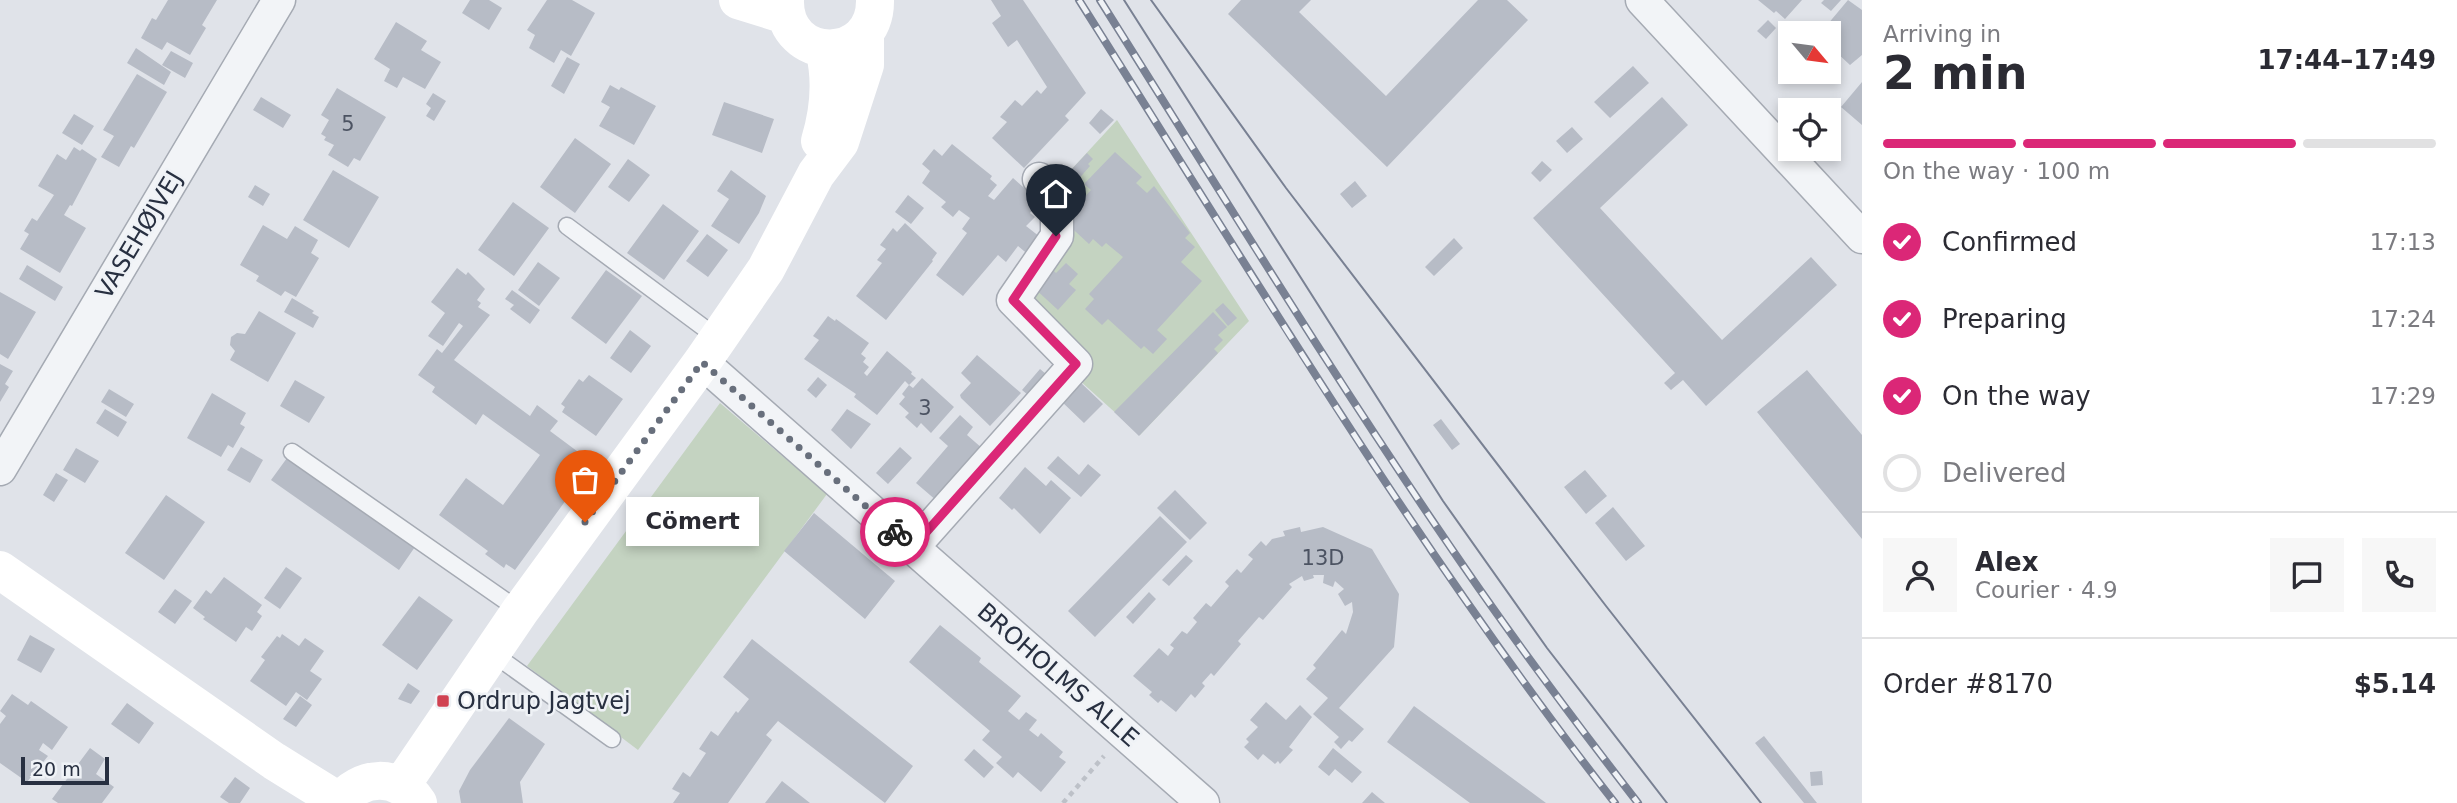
<!DOCTYPE html>
<meta charset="utf-8">
<style>
:root{--surface:#fff;--page:#f7f7f7;--text:#2b2b33;--muted:#7c7c81;--line:#e1e1e2;--accent:#db2777}
body{margin:0;font-family:"DejaVu Sans",sans-serif;background:var(--page);color:var(--text);height:100vh;display:flex;flex-direction:column;font-size:26px;white-space:nowrap}
*{box-sizing:border-box;margin:0}
p{font-size:23px;color:var(--muted)}
.icon{flex:none;width:38px;height:38px;fill:none;stroke:currentColor;stroke-width:2;stroke-linecap:round;stroke-linejoin:round}
.map{position:relative;flex:1;overflow:hidden}
.drawer{display:flex;flex-direction:column;background:var(--surface);width:595px}
.drawer>*{flex:none}
.needle{width:46px;rotate:119deg}
.fabs{position:absolute;left:1778px;top:21px;display:grid;gap:14px}
.fabs a{display:grid;place-items:center;width:63px;height:63px;border-radius:0px;background:var(--surface);box-shadow:0 4px 10px #0003;font-size:35px}
.scale{position:absolute;left:21px;bottom:18px;width:88px;box-sizing:border-box;padding-left:7px;border:4px solid #283041;border-top:0;font-size:19px;line-height:24px;white-space:nowrap;color:#283041;-webkit-text-stroke:5px #eff2f6;paint-order:stroke}
.pin{position:absolute;display:grid;place-items:center;width:60px;height:60px;color:#fff;margin:-72px -30px;border-radius:50% 50% 50% 0;rotate:-45deg;box-shadow:0 0 7px #0007}
.pin .icon{rotate:45deg}
.courier{position:absolute;display:grid;place-items:center;width:70px;height:70px;margin:-35px;border:5px solid #db2777;border-radius:50%;background:#fff;color:#222;box-shadow:0 2px 9px #0007}
.bubble{position:absolute;height:49px;border-radius:0px;background:var(--surface);box-shadow:0 4px 10px #0003;font-size:23px;font-weight:600;line-height:49px;text-align:center}
.headline em{font-style:normal;font-weight:600}
.headline div{display:flex;flex-direction:column-reverse}
.headline{display:flex;align-items:center;justify-content:space-between;height:119px;padding:0 21px}
h1{font-size:46px;font-weight:600;line-height:52px}
.bar{display:grid;grid-template-columns:repeat(4,1fr);gap:10px 7px;align-content:center;height:84px;padding:0 21px}
.bar i{height:9px;border-radius:5px;background:var(--line)}
.bar .active{background:var(--accent)}
.bar p{grid-column:span 4}
.line{display:flex;align-items:center;gap:18px;padding:0 21px;border-top:2px solid var(--line)}
.line div{flex:1}
.round{display:grid;place-items:center;flex:none;width:74px;height:74px;border-radius:0px;background:var(--page)}
ol{padding:0 21px;list-style:none}
li{display:flex;align-items:center;gap:21px;height:77px}
li p{margin-inline-start:auto}
li .icon{padding:7px;border-radius:50%;background:var(--accent);color:#fff;stroke-width:4}
li:last-child{color:var(--muted)}
li i{width:38px;height:38px;border:4px solid var(--line);border-radius:50%}
main{display:flex;flex:1;min-height:0}
.map>svg:first-child{display:block}
.green{fill:#c4d3c1}
.building{fill:#b7bcc6}
.lines{fill:none;stroke-linecap:round;stroke-linejoin:round}
.lane-casing{stroke:#a5aab3;stroke-width:19}
.street-casing{stroke:#a5aab3;stroke-width:35}
.path{stroke:#bdc1c8;stroke-width:4.5;stroke-dasharray:5 5;stroke-linecap:butt}
.lane{stroke:#f2f4f7;stroke-width:16}
.street{stroke:#f2f4f7;stroke-width:32}
.secondary{stroke:#fff;stroke-width:38}
.tram{stroke:#798193;stroke-width:2}
.rail-casing{stroke:#798193;stroke-width:8}
.rail{stroke:#eff2f6;stroke-width:5;stroke-dasharray:16;stroke-linecap:butt}
.done{stroke:#686f7c;stroke-width:7;stroke-dasharray:0 12.6}
.route{stroke:#db2777;stroke-width:9}
.poi-dot{fill:#d04252;stroke:#eff2f6;stroke-width:2.5}
.labels{text-anchor:middle;stroke-width:5;stroke-linejoin:round;paint-order:stroke}
.number-label{font-size:21px;fill:#4c5362}
.street-label{font-size:24px;fill:#283041;stroke:#eff2f6}
.poi-label{font-size:24px;fill:#283041;stroke:#eff2f6;text-anchor:start}
</style>
<main>
<div class="map">
<svg width="1862" height="803" viewBox="0 0 1862 803">
<rect width="100%" height="100%" fill="#e0e3e9"/>
<path class="green" d="M1117,120l132,201 -109,114 -144,-130 59,-74 -21,-21z
M720,403l107,91 -189,256 -111,-84z"/>
<path class="building" d="M168,0h49l-15,25 4,3 -16,27 -23,-13 -5,8 -21,-12 11,-20 4,2z
M470,0h19l13,8 -13,22 -27,-17z
M547,0h25l23,13 -24,43 -10,-6 -7,13 -25,-15 6,-13 -8,-5z
M991,0h32l63,93 -21,23 4,4 -45,48 -32,-30 15,-16 -7,-5 15,-17 7,6 15,-16 4,4 6,-7 -30,-47 -9,7 -16,-24 9,-7z
M1241,0h70l-12,12 87,84 92,-96h29l21,20 -141,147 -159,-153z
M1758,0h44l-17,19 -9,-8 -2,2z
M1824,0h17l-10,11 -10,-8z
M1848,0l14,10v45l-12,10 -14,-13 4,-5 -11,-10v-4l-7,-2z
M1768,20l8,8 -10,11 -9,-8z
M396,22l31,19 -6,9 20,12 -16,27 -22,-12 -6,11 -13,-7 6,-12 -16,-10z
M136,48l35,24 -7,13 -37,-22z
M171,51l22,12 -8,15 -23,-13z
M567,57l13,7 -16,30 -13,-8z
M1633,66l16,17 -39,35 -16,-16z
M137,74l30,18 -33,56 -3,-2 -12,21 -18,-10 13,-21 -11,-6z
M1862,82v43l-21,-18z
M610,85l9,5 2,-3 35,19 -22,39 -35,-19 11,-19 -9,-5z
M337,88l49,29 -26,44 -6,-3 -6,9 -20,-12 6,-10 -10,-5 2,-3 -5,-3 8,-14 -8,-5z
M433,93l13,8 -12,20 -8,-5 5,-8 -5,-4z
M261,97l30,18 -8,13 -30,-18z
M1662,97l26,28 -88,83 122,132 89,-83 26,28 -131,121 -23,-26 -12,10 -7,-7 11,-10 -142,-155z
M724,102l50,17 -12,34 -50,-18z
M1101,109l13,11 -14,14 -11,-11z
M74,114l20,12 -12,19 -20,-12z
M1572,127l11,12 -16,14 -11,-12z
M575,138l36,26 -36,49 -35,-26z
M952,144l40,32 -2,3 7,6 -9,11 6,4 19,-22 26,23 -9,12 5,4 -9,9 18,14 -14,16 -12,-10 -12,16 -8,-7 -35,41 -27,-21 31,-42 -5,-4 8,-11 -11,-8 -6,7 -12,-10 5,-5 -24,-19 8,-12 -8,-7 12,-15 8,7z
M74,147l6,4 2,-2 15,10 -25,47 -2,-1 -6,10 22,13 -26,45 -40,-24 9,-15 -5,-3 8,-13 5,3 17,-26 -16,-9 19,-32 9,6z
M1115,152l27,25 -6,6 11,10 7,-7 36,47 -5,5 10,9 -14,15 21,19 -45,49 10,9 -14,15 -9,-8 -3,3 -33,-30 -6,6 -17,-16 9,-10 -5,-5 34,-37 -17,-14 -4,4 -9,-8 -4,5 -26,-24 28,-30 -7,-6z
M1087,153l6,6 -5,5 2,2 -28,32 -10,-8z
M628,159l22,16 -21,27 -21,-15z
M1542,161l10,9 -12,12 -9,-9z
M333,170l46,27 -30,51 -46,-28z
M731,170l35,26 -7,17 -20,31 -28,-18 18,-27 -12,-8z
M1355,181l12,15 -15,12 -12,-14z
M255,185l15,9 -7,12 -15,-9z
M908,195l16,13 -13,16 -16,-12z
M513,202l36,26 -35,48 -36,-26z
M663,204l36,27 -35,49 -37,-27z
M905,223l32,30 -5,7 1,1 -47,59 -30,-24 26,-33 -5,-3 9,-11 -6,-4 13,-17 4,4z
M263,225l24,14 8,-13 23,14 -7,13 8,5 -23,39 -11,-6 -4,5 -25,-15 3,-5 -19,-11z
M707,234l21,16 -20,27 -22,-16z
M1454,238l9,10 -29,28 -9,-9z
M538,262l22,16 -21,28 -21,-16z
M1066,263l12,11 -9,10 7,6 -18,20 -25,-23 18,-19 5,5z
M27,265l36,22 -8,14 -36,-22z
M457,268l9,7 2,-3 17,17 -8,11 4,3 -3,4 12,8 -36,45 76,56 7,-11 21,16 -8,10 43,32 -78,107 -9,-6 -2,4 -19,-14 3,-3 -49,-36 27,-37 37,27 37,-50 -57,-41 -7,11 -44,-33 3,-5 -17,-12 19,-26 5,4 21,-27 -4,-3 -16,23 -15,-10 17,-23 -14,-11z
M606,270l36,26 -36,48 -35,-26z
M512,290l28,20 -10,14 -20,-15 4,-4 -9,-6z
M0,292l36,20 -28,47 -8,-5z
M292,298l22,13 -2,2 7,4 -6,11 -29,-16z
M1223,303l14,15 -9,8 -13,-16z
M259,311l37,22 -28,49 -38,-22 5,-9 -5,-6 1,-8 6,-4 8,1z
M1213,312l14,15 -9,8 5,5 -9,9 4,4 -79,83 -25,-24z
M828,316l7,5 1,-2 33,24 -8,11 5,4 -3,4 6,5 -5,6 3,3 20,-25 25,21 -1,2 5,4 -7,7 -4,-4 -28,34 -23,-18 2,-3 -52,-35 15,-19 -6,-4z
M630,330l21,16 -20,27 -21,-15z
M977,355l44,38 -31,33 -29,-28 -1,-3 11,-12 -10,-10z
M0,364l13,7 -8,13 4,3 -9,15z
M1040,369l12,10 -18,21 -12,-10z
M1807,370l55,65v104l-105,-127z
M589,375l34,24 -27,37 -34,-24 3,-5 -4,-3 18,-25 4,3z
M818,377l9,8 -11,13 -9,-8z
M922,378l32,29 -23,26 -10,-10 -4,5 -12,-11 4,-4 -10,-9 6,-7 -3,-3 7,-9 4,3z
M295,380l30,17 -16,26 -29,-17z
M1078,380l25,24 -19,19 -25,-24z
M109,389l25,15 -8,13 -25,-15z
M212,393l34,20 -6,11 5,3 -12,21 -5,-3 -7,12 -34,-19z
M105,409l22,13 -9,15 -22,-14z
M847,409l24,15 -20,25 -20,-19z
M960,415l13,12 -6,8 16,14 -46,52 -21,-18 32,-37 -9,-8z
M1441,419l19,25 -8,6 -19,-25z
M241,447l22,13 -13,23 -23,-13z
M900,447l12,11 -24,26 -12,-11z
M76,448l23,13 -14,22 -22,-13z
M1058,456l21,19 9,-11 13,11 -20,22 -34,-29z
M287,458l98,69 2,-3 30,20 -18,26 -128,-90z
M1025,467l21,19 5,-6 20,18 -31,36 -26,-26 -2,2 -13,-12z
M1585,470l22,26 -21,18 -22,-27z
M56,473l12,7 -14,22 -11,-7z
M1175,490l32,33 -17,17 -33,-32z
M166,495l39,27 -41,58 -39,-27z
M1613,507l32,39 -19,15 -31,-38z
M814,513l81,68 -30,38 -81,-68z
M1160,516l27,26 -92,95 -27,-26z
M1300,527l1,5 22,-5 49,22 27,45 -5,53 -55,61 25,21 -12,13 -3,-2 -8,9 -7,-7 5,-5 -26,-23 15,-16 -22,-19 10,-11 -3,-3 29,-35 4,4 7,-22 -1,-10 -7,4 -7,-12 6,-5 -9,-8 -2,6 -10,-4 1,-8h-11l1,3 -10,3 -2,-5 -13,8 3,3 -29,33 -4,-3 -21,24 3,3 -27,32 -3,-3 -9,10 3,3 -10,12 -4,-4 -15,18 -15,-12 -3,3 -9,-8 3,-3 -19,-16 26,-28 9,8 6,-8 -4,-3 12,-14 5,3 10,-12 -4,-4 13,-15 5,4 18,-21 -4,-4 12,-13 4,4 12,-14 -5,-4 13,-14 5,5 6,-7 13,-3 -2,-5z
M1186,555l7,6 -24,25 -7,-6z
M286,567l16,11 -22,31 -16,-11z
M224,577l38,28 -5,7 5,4 -10,15 -6,-4 -10,15 -33,-23 2,-2 -12,-9 13,-18 5,4z
M175,589l17,12 -17,23 -17,-12z
M1149,592l7,7 -23,25 -7,-7z
M419,596l34,24 -36,50 -35,-25z
M940,625l41,33 -2,4 42,34 -13,15 11,9 7,-8 11,8 -8,10 9,7 3,-4 22,19 -4,5 7,5 -25,30 -23,-20 -5,6 -17,-15 6,-6 -20,-17 8,-9 -81,-69z
M282,634l17,12 6,-8 19,13 -14,20 12,8 -15,21 -11,-8 -10,14 -36,-25 15,-21 -4,-3 16,-21 3,2z
M30,635l25,14 -14,24 -24,-13z
M752,639l161,127 -28,37 -107,-82 -12,14 6,5 -44,63h-55l7,-10 -8,-4 11,-17 7,5 16,-24 -7,-4 12,-18 7,5 18,-25 2,2 11,-14 -26,-22z
M408,683l12,8 -9,13 -13,-5z
M12,694l16,11 3,-4 37,26 -16,23 -9,-7 -4,7 9,6 -21,26 -27,-19v-39l6,-8 -6,-5z
M300,696l12,9 -16,22 -13,-8z
M1266,702l20,18 14,-15 12,12 -23,30 4,3 -13,14 -2,-3 -3,3 -12,-10 -5,6 -14,-13 5,-5 -3,-3 12,-12 -8,-7z
M127,703l27,20 -15,21 -28,-20z
M1414,706l132,97h-76l-83,-61z
M509,718l36,26 -25,38 3,21h-62l-2,-12 11,-21z
M1764,736l53,67h-13l-49,-60z
M90,748l15,11 -9,15 18,13 -12,16h-44l-6,-4z
M1333,748l29,24 -10,11 -17,-14 -6,7 -11,-9z
M974,749l20,18 -10,11 -20,-18z
M1822,771l1,14 -12,1 -1,-14z
M235,777l15,11 -10,15h-11l-9,-6z
M782,781l28,22h-45z
M1372,792l13,11h-23z"/>
<g class="lines">
<defs>
<path id="lane" d="M567,226l152,113
M292,452l228,159
M492,653l120,86"/>
<path id="street" d="M1642,0l220,237
M702,362l501,441
M0,469l279,-469
M913,547l163,-183 -63,-64 44,-64v-34l-18,-23"/>
</defs>
<use href="#lane" class="lane-casing"/>
<use href="#street" class="street-casing"/>
<path class="path" d="M1063,803l41,-47"/>
<use href="#lane" class="lane"/>
<use href="#street" class="street"/>
<path class="secondary" d="M738,0l48,15
M785,0c-2,64 91,65 90,0
M820,141c9,-30 12,-61 4,-92
M0,570l274,191 66,41
M401,786l119,-175 182,-249 64,-93 50,-95 24,-32 25,-77v-32
M339,803c21,-28 59,-31 79,0"/>
<path class="tram" d="M1124,0l319,501 104,147 120,155
M1151,0l135,188 320,418 155,197"/>
<defs>
<path id="rail" d="M1079,0c172,272 337,549 536,803
M1100,0c124,197 245,396 378,587 51,73 105,145 160,216"/>
</defs>
<use href="#rail" class="rail-casing"/>
<use href="#rail" class="rail"/>
</g>
<g class="lines">
<path class="done" d="M585,522l117,-160 193,170"/>
<path class="route" d="M895,532l18,15 163,-183 -63,-64 43,-64"/>
</g>
<rect class="poi-dot" x="436" y="694" width="14" height="14" rx="3.5"/>
<g class="labels">
<g class="number-label">
<text x="348" y="131">5</text>
<text x="925" y="415">3</text>
<text x="1323" y="565">13D</text>
</g>
<g class="street-label">
<text transform="translate(139 235) rotate(-59)" y="8">VASEHØJVEJ</text>
<text transform="translate(1058 675) rotate(41)" y="8">BROHOLMS ALLE</text>
</g>
<g class="poi-label">
<text x="457" y="709">Ordrup Jagtvej</text>
</g>
</g>
</svg>
<div class="fabs">
<a><svg class="needle" viewBox="-14 -14 28 28"><path d="M0-13l5 13h-10z" fill="#e53935"/><path d="M0 13l5-13h-10z" fill="#7c7c81"/></svg></a>
<a><svg class="icon" aria-label="locate" viewBox="0 0 24 24"><circle cx="12" cy="12" r="6"/><path d="M12 2v4M12 18v4M2 12h4M18 12h4"/></svg></a>
</div>
<div class="scale">20 m</div>
<div class="pin" style="left:585px;top:522px;background:#ea580c"><svg class="icon" aria-label="bag" viewBox="0 0 24 24"><path d="M5 8h14l-1 12H6zM9 8a3 3 0 0 1 6 0"/></svg></div>
<div class="pin" style="left:1056px;top:236px;background:#1f2937"><svg class="icon" aria-label="home" viewBox="0 0 24 24"><path d="M3 11l9-7 9 7M6 9v11h12V9"/></svg></div>
<div class="courier" style="left:895px;top:532px"><svg class="icon" aria-label="bike" viewBox="0 0 24 24"><circle cx="6" cy="16" r="4"/><circle cx="18" cy="16" r="4"/><path d="M6 16l4-8h5l3 8M10 8l3 8H6M13 5h3"/></svg></div>
<div class="bubble" style="left:626px;top:497px;width:133px">Cömert</div>
</div>
<section class="drawer">
<div class="headline"><div><h1>2 min</h1><p>Arriving in</p></div><em>17:44–17:49</em></div>
<div class="bar"><i class="active"></i><i class="active"></i><i class="active"></i><i></i><p>On the way · 100 m</p></div>
<ol>
<li><svg class="icon" aria-label="check" viewBox="0 0 24 24"><path d="M5 12l5 5 9-10"/></svg>Confirmed<p>17:13</p></li>
<li><svg class="icon" aria-label="check" viewBox="0 0 24 24"><path d="M5 12l5 5 9-10"/></svg>Preparing<p>17:24</p></li>
<li><svg class="icon" aria-label="check" viewBox="0 0 24 24"><path d="M5 12l5 5 9-10"/></svg>On the way<p>17:29</p></li>
<li><i></i>Delivered</li>
</ol>
<div class="line" style="height:126px"><a class="round"><svg class="icon" aria-label="person" viewBox="0 0 24 24"><circle cx="12" cy="8" r="4"/><path d="M4 21q1-7 8-7t8 7"/></svg></a><div><b>Alex</b><p>Courier · 4.9</p></div><a class="round"><svg class="icon" aria-label="chat" viewBox="0 0 24 24"><path d="M4 5h16v11H9l-5 4z"/></svg></a><a class="round"><svg class="icon" aria-label="phone" viewBox="0 0 24 24"><path d="M5 4h4l2 5-3 2q2 4 5 5l2-3 5 2v4C11 20 4 13 5 4z"/></svg></a></div>
<div class="line" style="height:91px"><div>Order #8170</div><b>$5.14</b></div>
</section>
</main>
